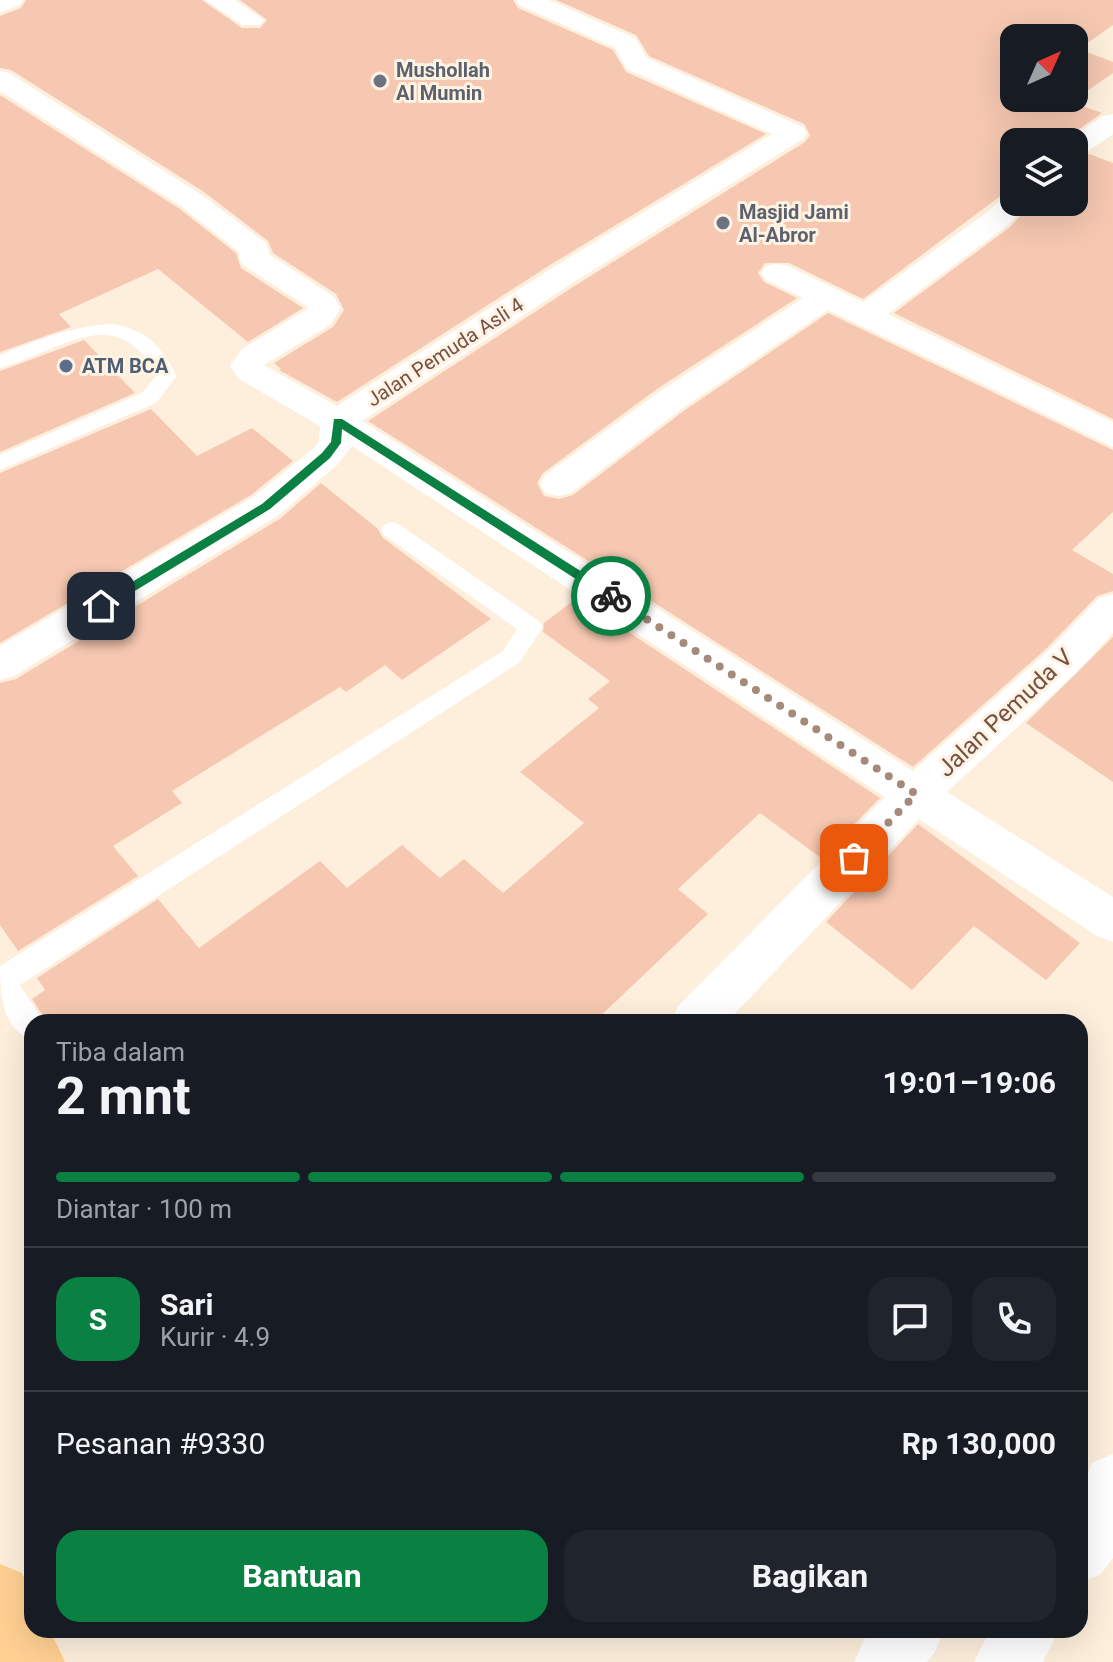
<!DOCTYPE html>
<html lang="id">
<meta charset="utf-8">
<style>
:root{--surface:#171b24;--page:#20242c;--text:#f1f3f6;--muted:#9ea1a6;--line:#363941;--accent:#0b8043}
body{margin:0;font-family:Roboto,sans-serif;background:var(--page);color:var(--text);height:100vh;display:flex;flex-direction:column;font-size:30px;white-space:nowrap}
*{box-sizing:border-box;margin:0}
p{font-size:26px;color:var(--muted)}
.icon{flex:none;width:44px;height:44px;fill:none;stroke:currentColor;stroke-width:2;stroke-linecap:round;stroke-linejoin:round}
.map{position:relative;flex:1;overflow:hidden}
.side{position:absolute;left:24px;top:1014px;width:1064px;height:624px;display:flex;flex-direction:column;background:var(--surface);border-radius:24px;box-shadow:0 8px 32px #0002}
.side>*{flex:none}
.needle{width:52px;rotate:45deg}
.tools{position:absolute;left:1000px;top:24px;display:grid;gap:16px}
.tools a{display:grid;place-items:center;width:88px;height:88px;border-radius:16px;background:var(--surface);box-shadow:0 8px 32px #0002;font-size:40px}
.pin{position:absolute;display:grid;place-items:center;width:68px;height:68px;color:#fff;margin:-34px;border-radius:16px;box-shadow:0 4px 12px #0006}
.courier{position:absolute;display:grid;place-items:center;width:80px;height:80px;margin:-40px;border:6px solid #0b8043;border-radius:50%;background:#fff;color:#222;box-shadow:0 2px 10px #0007}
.head em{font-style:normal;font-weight:700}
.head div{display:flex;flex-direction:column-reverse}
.head{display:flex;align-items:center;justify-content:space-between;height:136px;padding:0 32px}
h1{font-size:52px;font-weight:700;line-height:60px}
.bar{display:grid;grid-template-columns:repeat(4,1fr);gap:12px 8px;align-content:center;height:96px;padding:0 32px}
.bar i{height:10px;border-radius:6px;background:var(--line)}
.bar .active{background:var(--accent)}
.bar p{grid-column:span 4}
.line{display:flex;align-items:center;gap:20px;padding:0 32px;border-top:2px solid var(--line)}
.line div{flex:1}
.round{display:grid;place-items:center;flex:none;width:84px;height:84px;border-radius:24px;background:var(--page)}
.button{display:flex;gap:16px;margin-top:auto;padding:16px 32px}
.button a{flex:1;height:92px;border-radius:24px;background:var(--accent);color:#fff;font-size:32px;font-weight:700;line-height:92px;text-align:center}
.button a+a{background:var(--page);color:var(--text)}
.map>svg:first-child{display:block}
.building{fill:#f6c8b1;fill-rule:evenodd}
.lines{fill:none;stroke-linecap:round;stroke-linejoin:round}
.service{fill:#fff;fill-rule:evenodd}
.minor{fill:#fff;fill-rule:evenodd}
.secondary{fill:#fff;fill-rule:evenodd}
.primary{fill:#ffd092;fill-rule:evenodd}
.route{fill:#0b8043}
.done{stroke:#a58979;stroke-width:8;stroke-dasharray:0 14.4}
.worship-dot{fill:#6b7280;stroke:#fff3e4;stroke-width:3}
.service-dot{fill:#5c6f8a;stroke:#fff3e4;stroke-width:3}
.labels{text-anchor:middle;stroke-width:6;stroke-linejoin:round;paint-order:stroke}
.far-worship-label{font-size:20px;font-weight:bold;fill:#5b616d;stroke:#fff3e4;text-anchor:start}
.far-street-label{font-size:20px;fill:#755243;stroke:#fff3e4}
.far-service-label{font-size:20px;font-weight:bold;fill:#4e5e75;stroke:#fff3e4;text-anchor:start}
.street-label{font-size:24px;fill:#755243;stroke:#fff3e4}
</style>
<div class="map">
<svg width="1113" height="1662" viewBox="0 0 1113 1662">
<rect width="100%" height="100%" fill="#feefdc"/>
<path class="building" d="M26,0h176l40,28h18l7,-8 -27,-20h273l5,8 95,42 13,22 140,62 -216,131 -213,137 -58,-32 2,-1 -7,-6 59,-36 11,-17 -8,-16 -63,-41 -5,-12 -64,-49 -193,-122 -11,-2v-52l21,-8z
M556,0h557v25l-34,24 34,13v11l-42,29 31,11 -41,29h-47v48l-11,4 -140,105 -74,-36h-24l-7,10 6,9 33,16 -140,91 -114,84 -6,10 7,13 15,3 14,-4 112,-85 143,-97 285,137v62l-41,38 41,24v17l-16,5 -50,52 -134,119 -545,-346 208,-136 229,-143 5,-7 -6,-11 -155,-68 -13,-21zM1014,38h60v60h-60z
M0,95l180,114 56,44 5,15 62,40 -55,34 -90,-73 -99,45 12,13 -71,25z
M1089,154l24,9v256l-219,-106 116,-86 23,-25h41v-43z
M84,340l51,53 -135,59v-81z
M151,409l46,47 55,-28 41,33 -42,34 -251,148v-170z
M321,483l57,46 4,8 109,82 -89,61 -17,-15 -39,27 -6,-5 -168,104 10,12 -69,43 25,30 -120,75 -18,-26v-242l16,-4 265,-161z
M577,598l303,200 -59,60 -61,-45 -82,76 30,25 -114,108h-547l-15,-23 13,-9 -8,-12 121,-79 41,49 121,-87 27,27 55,-43 38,33 24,-19 39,34 81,-70 -64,-51 79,-64 -11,-9 22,-18 -67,-49 1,-9z
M1113,637v145l-87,-59z
M918,824l162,119 -34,37 -72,-54 -62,64 -86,-68z"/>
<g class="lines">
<path class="service" d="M115,324c36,9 44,21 62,52l-21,27 -156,67v-15l142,-62 15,-18c-42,-76 -97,-23 -157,-7v-13c38,-15 74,-30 115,-31z
M392,522l8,3 139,96 4,6 -24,36 -499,322 24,37h-12v18c-30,-11 -32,-46 -32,-74l503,-315 14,-22 -133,-94 -3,-5 3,-5z"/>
<path class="minor" d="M0,0h23l-3,5 -20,8z
M205,0h30l29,20 -4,5h-18z
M516,0h33l86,38 12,20 156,69 4,6 -4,6 -229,143 -212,139 551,350 136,-121 50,-52 14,-4v39l-36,39 -130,120 166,105v45l-16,-6 -178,-117 -192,203h-56l7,-16 207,-209 -533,-351 -14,18 -59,51 -265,161 -14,4v-34l253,-149 61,-49 5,-7 1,-15 -81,-47 -9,-13 12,-17 67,-41 -66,-43 -4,-7v-6l-57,-45 -182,-116v-20l9,2 193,122 64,48 4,12 63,41 8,12 -11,17 -66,40 73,41 215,-138 220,-134 -145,-65 -12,-21 -96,-43z
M1113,114v20l-29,20 -10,2v-14h-10l39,-26z
M1014,193v9h16l-22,23 -120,89 225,108v25l-285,-137 -145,98 -112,85 -13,3 -13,-3 -5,-9 5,-9 114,-83 144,-94 -37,-18 -5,-7 5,-7 11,-2 11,2 75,36 123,-89 19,-17z"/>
<path class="secondary" d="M1113,1454v104l-12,16 -21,9v-90l12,-30z
M872,1630h72l-9,22 -8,10h-73l10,-22z
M990,1630h69l-16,32h-69z"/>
<path class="primary" d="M0,1564l22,9 10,20v37h18l15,32h-65z"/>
</g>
<path class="route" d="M334,419h8l273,174v6h-8l-265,-170 -1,14 -11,15 -60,51 -165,100h-8v-6l165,-99 60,-51 9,-11z"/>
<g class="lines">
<path class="done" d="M611,596l305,198 -62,64"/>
</g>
<g class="worship-dot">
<circle cx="380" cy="81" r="8"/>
<circle cx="723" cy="223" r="8"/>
</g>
<circle class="service-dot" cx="66" cy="366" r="8"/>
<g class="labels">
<g class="far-worship-label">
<text x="396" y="77">Mushollah<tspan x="396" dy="23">Al Mumin</tspan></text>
<text x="739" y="219">Masjid Jami<tspan x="739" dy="23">Al-Abror</tspan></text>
</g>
<g class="far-street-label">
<text transform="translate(445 352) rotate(-33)" y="7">Jalan Pemuda Asli 4</text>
</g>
<g class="far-service-label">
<text x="82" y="373">ATM BCA</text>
</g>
<g class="street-label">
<text transform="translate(1005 713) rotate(-43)" y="8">Jalan Pemuda V</text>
</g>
</g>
</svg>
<div class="tools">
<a><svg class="needle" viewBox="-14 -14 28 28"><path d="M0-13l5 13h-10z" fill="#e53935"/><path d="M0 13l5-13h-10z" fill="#9ea1a6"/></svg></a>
<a><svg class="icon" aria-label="layers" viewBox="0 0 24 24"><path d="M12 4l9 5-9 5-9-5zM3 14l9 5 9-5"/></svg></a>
</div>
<div class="pin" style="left:854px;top:858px;background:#ea580c"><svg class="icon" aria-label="bag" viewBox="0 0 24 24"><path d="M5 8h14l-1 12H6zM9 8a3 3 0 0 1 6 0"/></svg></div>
<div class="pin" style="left:101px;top:606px;background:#1f2937"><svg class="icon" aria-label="home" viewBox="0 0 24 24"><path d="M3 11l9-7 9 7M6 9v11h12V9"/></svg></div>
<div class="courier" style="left:611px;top:596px"><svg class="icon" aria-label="bike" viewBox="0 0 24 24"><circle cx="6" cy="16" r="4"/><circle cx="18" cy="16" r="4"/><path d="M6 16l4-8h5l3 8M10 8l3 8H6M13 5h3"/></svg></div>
<section class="side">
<div class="head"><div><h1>2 mnt</h1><p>Tiba dalam</p></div><em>19:01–19:06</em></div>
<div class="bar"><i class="active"></i><i class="active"></i><i class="active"></i><i></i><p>Diantar · 100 m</p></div>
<div class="line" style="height:144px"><b class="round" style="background:var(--accent);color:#fff">S</b><div><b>Sari</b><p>Kurir · 4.9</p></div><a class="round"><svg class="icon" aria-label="chat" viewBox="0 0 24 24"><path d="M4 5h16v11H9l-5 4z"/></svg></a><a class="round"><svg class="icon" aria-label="phone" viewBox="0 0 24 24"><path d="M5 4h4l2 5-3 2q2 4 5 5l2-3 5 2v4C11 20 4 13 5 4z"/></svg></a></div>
<div class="line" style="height:104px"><div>Pesanan #9330</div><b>Rp 130,000</b></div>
<div class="button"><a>Bantuan</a><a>Bagikan</a></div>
</section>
</div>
